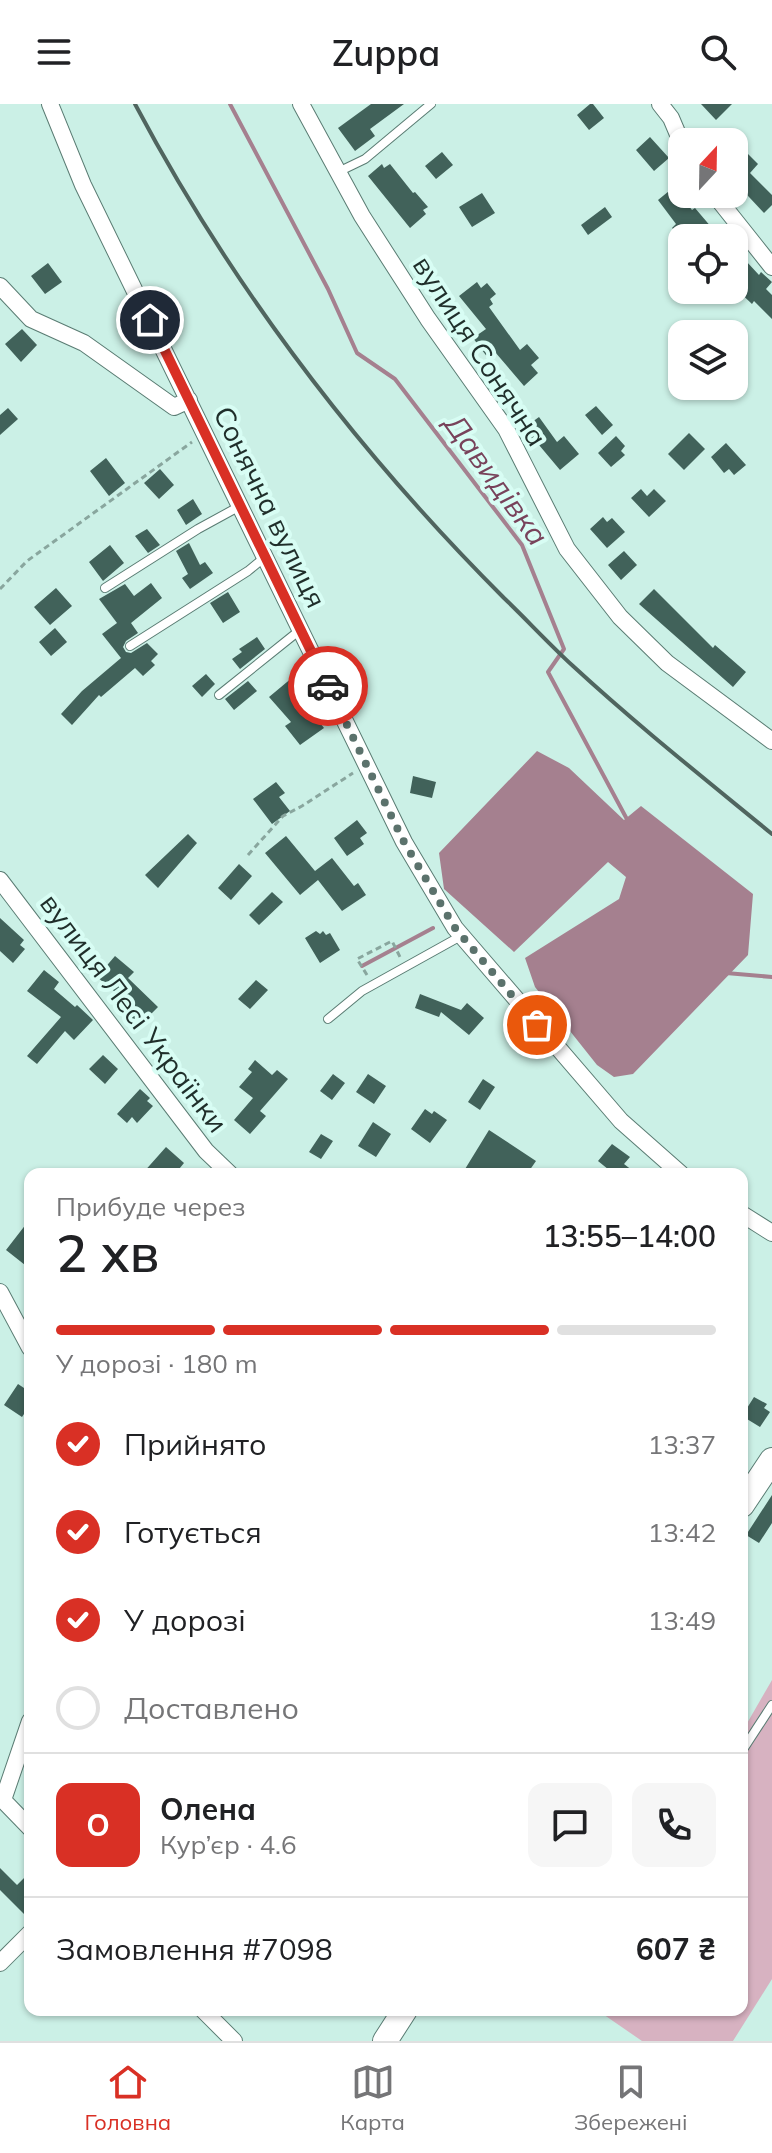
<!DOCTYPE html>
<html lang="uk">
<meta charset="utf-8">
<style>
:root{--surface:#fff;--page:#f6f6f6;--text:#202124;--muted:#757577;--line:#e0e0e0;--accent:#d93025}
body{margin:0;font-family:Mulish,sans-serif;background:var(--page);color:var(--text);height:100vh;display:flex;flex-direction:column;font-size:30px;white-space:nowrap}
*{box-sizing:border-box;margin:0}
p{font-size:26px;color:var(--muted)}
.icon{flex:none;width:44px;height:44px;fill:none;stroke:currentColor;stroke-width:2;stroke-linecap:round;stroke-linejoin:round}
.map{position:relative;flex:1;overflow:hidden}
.details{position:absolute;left:24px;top:1064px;width:724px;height:848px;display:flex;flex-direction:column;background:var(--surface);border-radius:16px;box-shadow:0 2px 6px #0004}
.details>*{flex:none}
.needle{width:52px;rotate:22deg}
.buttons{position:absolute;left:668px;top:24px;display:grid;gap:16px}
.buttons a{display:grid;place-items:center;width:80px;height:80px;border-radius:16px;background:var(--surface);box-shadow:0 2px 6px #0004;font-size:40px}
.pin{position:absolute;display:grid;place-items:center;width:68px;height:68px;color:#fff;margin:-34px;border:4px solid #fff;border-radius:50%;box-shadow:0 2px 8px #0007}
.courier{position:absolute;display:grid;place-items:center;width:80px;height:80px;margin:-40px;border:6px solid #d93025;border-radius:50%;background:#fff;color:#222;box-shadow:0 2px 10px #0007}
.headline em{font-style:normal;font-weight:600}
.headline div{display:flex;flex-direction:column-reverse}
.headline{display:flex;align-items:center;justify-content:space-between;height:136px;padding:0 32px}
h1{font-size:52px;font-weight:600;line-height:60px}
.bar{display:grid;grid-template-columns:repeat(4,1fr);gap:12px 8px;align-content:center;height:96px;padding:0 32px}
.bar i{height:10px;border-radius:6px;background:var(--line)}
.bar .on{background:var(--accent)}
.bar p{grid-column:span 4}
.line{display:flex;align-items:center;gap:20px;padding:0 32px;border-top:2px solid var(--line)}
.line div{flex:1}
.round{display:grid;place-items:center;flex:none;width:84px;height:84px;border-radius:16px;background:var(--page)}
ol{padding:0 32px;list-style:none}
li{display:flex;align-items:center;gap:24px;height:88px}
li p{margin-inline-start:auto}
li .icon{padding:8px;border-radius:50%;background:var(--accent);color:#fff;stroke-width:4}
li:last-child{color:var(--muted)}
li i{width:44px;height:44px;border:4px solid var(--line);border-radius:50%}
header{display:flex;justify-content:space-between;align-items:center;height:104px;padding:0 32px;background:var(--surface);font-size:36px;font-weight:600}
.tabs{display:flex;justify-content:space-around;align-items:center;height:112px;border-top:2px solid var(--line);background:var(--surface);font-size:22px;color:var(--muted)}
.tabs a{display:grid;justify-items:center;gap:4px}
.tabs .on{color:var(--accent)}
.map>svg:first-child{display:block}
.green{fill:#d7b2c1}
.water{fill:#a5808f}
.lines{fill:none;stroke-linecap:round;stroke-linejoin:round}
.stream{stroke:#a5808f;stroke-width:4}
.building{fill:#41625a}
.lane-casing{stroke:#5a7c73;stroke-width:10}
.street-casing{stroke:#5a7c73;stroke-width:18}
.secondary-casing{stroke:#5a7c73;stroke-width:26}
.path{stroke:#89a69e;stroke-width:3;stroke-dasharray:6 4;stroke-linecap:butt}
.lane{stroke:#fff;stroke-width:8}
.street{stroke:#fff;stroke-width:16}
.secondary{stroke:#fff;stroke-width:24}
.rail{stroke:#50655f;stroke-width:4}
.done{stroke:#5b726c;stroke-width:8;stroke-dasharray:0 14.4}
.route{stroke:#d93025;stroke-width:10}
.labels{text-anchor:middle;stroke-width:8;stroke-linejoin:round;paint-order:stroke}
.street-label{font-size:28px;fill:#1f2e2a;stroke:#d8fdf4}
.water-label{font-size:30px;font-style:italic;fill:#78435b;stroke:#d8fdf4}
</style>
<header><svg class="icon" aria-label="menu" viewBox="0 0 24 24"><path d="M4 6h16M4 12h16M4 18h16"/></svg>Zuppa<svg class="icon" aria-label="search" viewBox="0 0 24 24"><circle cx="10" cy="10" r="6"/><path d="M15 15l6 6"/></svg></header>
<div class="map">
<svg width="772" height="1937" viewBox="0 0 772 1937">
<rect width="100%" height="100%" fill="#cbf0e6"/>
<path class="green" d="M772,1576v299l-39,62h-91l-45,-31h145v-278z"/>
<path class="water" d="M537,647l32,17 55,52 17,-14 112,88 -5,61 -115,119 -19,3 -17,-12 -62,-78 -10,-29 94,-59 7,-22 -18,-15 -94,90 -70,-63 -5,-36z"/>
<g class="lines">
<path class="stream" d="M230,0l98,185 29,64 38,26 127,166 42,104 -16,23 81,151
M362,862l71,-38
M726,869l46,4"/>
</g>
<path class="building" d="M371,0h33l-34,25 5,7 -20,15 -17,-23z
M590,0h3l11,14 -15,12 -12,-15z
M701,0h31l-16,16z
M650,33l19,21 -15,13 -18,-21z
M742,44l16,16 -8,9 22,22v10l-8,8 -30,-32v-25z
M442,48l11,13 -17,14 -11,-13z
M382,60l2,4 6,-4 23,29 2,-1 13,15 -5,3 3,4 -16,14 -42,-52z
M674,83l18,23 3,-2 17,20 -11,10h-19l-10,-10 4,-4 -18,-24z
M482,89l13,20 -23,14 -13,-20z
M605,103l7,10 -24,18 -7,-10z
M734,144l25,27 2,-3 11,10 -6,7 6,6v24l-18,-18 -2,3 -18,-17z
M48,159l14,19 -17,12 -14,-18z
M477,178l4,6 6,-5 9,11 -6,5 3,5 -4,3 31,43 7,-6 12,14 -8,7 7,8 -14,13 -29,-34 -7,6 -15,-20 13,-9 -27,-33z
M22,225l15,16 -16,17 -16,-18z
M596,302l17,19 -11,10 -17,-20z
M8,304l10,11 -18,16v-20z
M539,313l18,25 7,-6 15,18 -19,16 -21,-25 -5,3 -13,-18z
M689,329l16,16 -21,21 -16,-16z
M616,332l9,10 -4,5 4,4 -14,12 -13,-14z
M726,339l20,22 -12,10 -5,-6 -5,4 -13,-16z
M106,354l19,25 -16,13 -19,-25z
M160,365l14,16 -15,14 -15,-16z
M641,385l6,7 7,-7 12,12 -17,16 -18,-19z
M193,395l9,15 -16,11 -9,-15z
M603,413l4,5 5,-4 13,14 -18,16 -17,-19z
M147,425l13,16 -12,8 -13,-17z
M189,439l11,22 5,-3 8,11 -23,16 -8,-11 6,-4 -12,-23z
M110,441l14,18 -21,18 -14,-19z
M624,447l13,14 -16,15 -13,-15z
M151,479l11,15 -31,25 7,10 -12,8 -3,6 3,5 5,1 16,-10 11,11 -7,7 4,4 -12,11 -8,-8 -34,29 -2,-2 -27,30 -11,-11 21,-23 39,-33 -19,-24 15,-11 -18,-24 26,-15 9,12z
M56,484l16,18 -22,19 -16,-18z
M654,485l59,59 2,-3 31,27 -13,15 -94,-83z
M228,488l12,20 -17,11 -13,-20z
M55,524l12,14 -16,14 -12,-14z
M257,533l8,12 -25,20 -8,-10 10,-7 -3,-3z
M299,568l15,17 -12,10 22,29 -24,17 -15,-19 6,-4 -22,-25z
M206,570l9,10 -13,13 -10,-11z
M248,577l9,10 -23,19 -9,-11z
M413,672l23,6 -4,16 -22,-5z
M276,678l9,11 -6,4 11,14 -18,13 -19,-25z
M357,716l10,13 -7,5 4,6 -17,12 -13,-18z
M188,730l9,9 -39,45 -13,-13z
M286,732l29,35 17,-13 22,28 4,-3 8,12 -24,16 -24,-31 -18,15 -35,-42z
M239,760l13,12 -21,24 -13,-12z
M272,788l11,10 -24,23 -10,-10z
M0,814l24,22 -4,5 5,4 -12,14 -13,-12z
M316,827l4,3 3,-3 3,4 4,-2 10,17 -20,13 -15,-25z
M115,852l19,16 -6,6 30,29 -19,19 -15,-15 7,-6 -34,-28z
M44,866l15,12 -5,7 21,18 2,-2 16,15 -19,20 -9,-9 -28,33 -10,-8 34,-39 -34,-26z
M256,876l12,10 -18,19 -12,-10z
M420,890l41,16 6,-7 17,15 -15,17 -28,-23 -2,5 -24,-9z
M103,951l15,14 -13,15 -16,-15z
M255,956l17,15 5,-5 11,9 -28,32 6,5 -16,18 -16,-14 19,-22 -14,-11 13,-15 -4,-3z
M333,970l12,9 -13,17 -12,-9z
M368,970l18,12 -12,18 -18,-12z
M483,975l12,8 -15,23 -12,-8z
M140,985l10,9 -3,3 6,5 -16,17 -5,-6 -5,6 -10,-9z
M425,1005l7,5 2,-3 13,9 -17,23 -19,-14z
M373,1018l18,12 -15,23 -18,-11z
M489,1026l47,31 -9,13h-65z
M321,1030l12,7 -12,18 -12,-7z
M612,1040l18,13 -6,7 13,10h-23l-16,-13z
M166,1043l18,16 -9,11h-33z
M30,1115v40l-5,6 -19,-15z
M18,1280l12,8v13l-8,12 -18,-12z
M754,1293l13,7 -3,4 6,4 -10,15 -18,-11z
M772,1391v28l-13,20 -13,-8z
M0,1764l17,17 13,-13v48l-30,-30z"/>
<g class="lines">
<defs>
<path id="lane" d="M338,68l27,-13 66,-55
M105,484l93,-59 42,-23
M130,542l118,-75 17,-14
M219,591l81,-65
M328,915l34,-28 99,-55
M742,1647l30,-46"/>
<path id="street" d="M50,0l33,81 321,657 51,86 166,193 60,53
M301,0l61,112 66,103 78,110 61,120 53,68 47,46 105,78
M660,0l11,14 11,26
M714,90l58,73
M0,182l31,33 53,24 90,64 15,-7
M0,776l206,271 24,23
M742,1110l30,19
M0,1188l30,56
M0,1693l30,31
M3,1696l27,-79
M0,1859l30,-30
M203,1906l31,31"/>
<path id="secondary" d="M742,1401l30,-45
M385,1937l20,-31"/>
</defs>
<use href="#lane" class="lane-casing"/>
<use href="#street" class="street-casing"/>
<use href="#secondary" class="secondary-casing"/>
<path class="path" d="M0,485l27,-28 165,-119
M248,751l35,-39 19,-10 51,-33
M367,871l-10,-16 35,-18 8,16"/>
<use href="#lane" class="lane"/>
<use href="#street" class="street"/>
<use href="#secondary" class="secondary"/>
<path class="rail" d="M135,0c97,183 223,348 369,494 23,22 45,46 69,68 64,59 132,113 199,168"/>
</g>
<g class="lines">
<path class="done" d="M328,582l76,156 51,86 82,97"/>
<path class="route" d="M150,216l178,366"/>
</g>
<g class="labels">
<g class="street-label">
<text transform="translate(480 247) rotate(57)" y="10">вулиця Сонячна</text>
<text transform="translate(270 403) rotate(64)" y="10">Сонячна вулиця</text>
<text transform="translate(134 909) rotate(53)" y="10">вулиця Лесі Українки</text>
</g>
<g class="water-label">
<text transform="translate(496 376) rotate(54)" y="10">Давидівка</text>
</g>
</g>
</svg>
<div class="buttons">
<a><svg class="needle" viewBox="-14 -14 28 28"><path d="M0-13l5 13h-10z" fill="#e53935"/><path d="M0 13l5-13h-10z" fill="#757577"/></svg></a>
<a><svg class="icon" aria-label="locate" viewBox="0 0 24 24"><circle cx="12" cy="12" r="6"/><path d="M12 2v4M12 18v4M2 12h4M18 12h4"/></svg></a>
<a><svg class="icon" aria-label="layers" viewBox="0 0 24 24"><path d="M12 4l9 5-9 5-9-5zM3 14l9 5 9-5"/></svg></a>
</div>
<div class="pin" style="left:537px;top:921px;background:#ea580c"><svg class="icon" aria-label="bag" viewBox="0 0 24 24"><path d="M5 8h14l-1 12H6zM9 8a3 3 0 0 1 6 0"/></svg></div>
<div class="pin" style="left:150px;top:216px;background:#1f2937"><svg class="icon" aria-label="home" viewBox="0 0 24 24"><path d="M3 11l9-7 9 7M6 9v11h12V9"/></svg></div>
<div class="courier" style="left:328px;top:582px"><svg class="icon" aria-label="car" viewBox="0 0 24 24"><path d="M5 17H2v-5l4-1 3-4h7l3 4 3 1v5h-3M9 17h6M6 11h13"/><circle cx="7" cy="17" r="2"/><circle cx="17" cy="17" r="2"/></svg></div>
<section class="details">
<div class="headline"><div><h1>2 хв</h1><p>Прибуде через</p></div><em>13:55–14:00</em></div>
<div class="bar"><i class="on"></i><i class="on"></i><i class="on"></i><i></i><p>У дорозі · 180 m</p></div>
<ol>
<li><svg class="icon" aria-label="check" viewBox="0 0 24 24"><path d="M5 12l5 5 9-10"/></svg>Прийнято<p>13:37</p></li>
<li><svg class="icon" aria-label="check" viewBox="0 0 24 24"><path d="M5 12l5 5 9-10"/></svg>Готується<p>13:42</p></li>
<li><svg class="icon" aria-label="check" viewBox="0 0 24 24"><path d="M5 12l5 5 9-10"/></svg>У дорозі<p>13:49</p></li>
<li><i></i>Доставлено</li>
</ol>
<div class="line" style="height:144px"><b class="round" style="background:var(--accent);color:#fff">О</b><div><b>Олена</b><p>Кур’єр · 4.6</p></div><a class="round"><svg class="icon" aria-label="chat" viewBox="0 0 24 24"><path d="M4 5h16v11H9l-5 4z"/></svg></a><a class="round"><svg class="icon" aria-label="phone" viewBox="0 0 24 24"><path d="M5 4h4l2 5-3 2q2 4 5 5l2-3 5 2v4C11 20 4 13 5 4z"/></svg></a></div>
<div class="line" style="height:104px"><div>Замовлення #7098</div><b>607 ₴</b></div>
</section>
</div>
<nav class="tabs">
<a class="on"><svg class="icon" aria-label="home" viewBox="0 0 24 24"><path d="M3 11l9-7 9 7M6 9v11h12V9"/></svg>Головна</a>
<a><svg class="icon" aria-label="map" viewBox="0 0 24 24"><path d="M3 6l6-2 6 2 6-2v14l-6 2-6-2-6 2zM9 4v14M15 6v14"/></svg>Карта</a>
<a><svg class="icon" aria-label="saved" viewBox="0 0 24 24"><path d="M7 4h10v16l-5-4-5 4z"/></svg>Збережені</a>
</nav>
